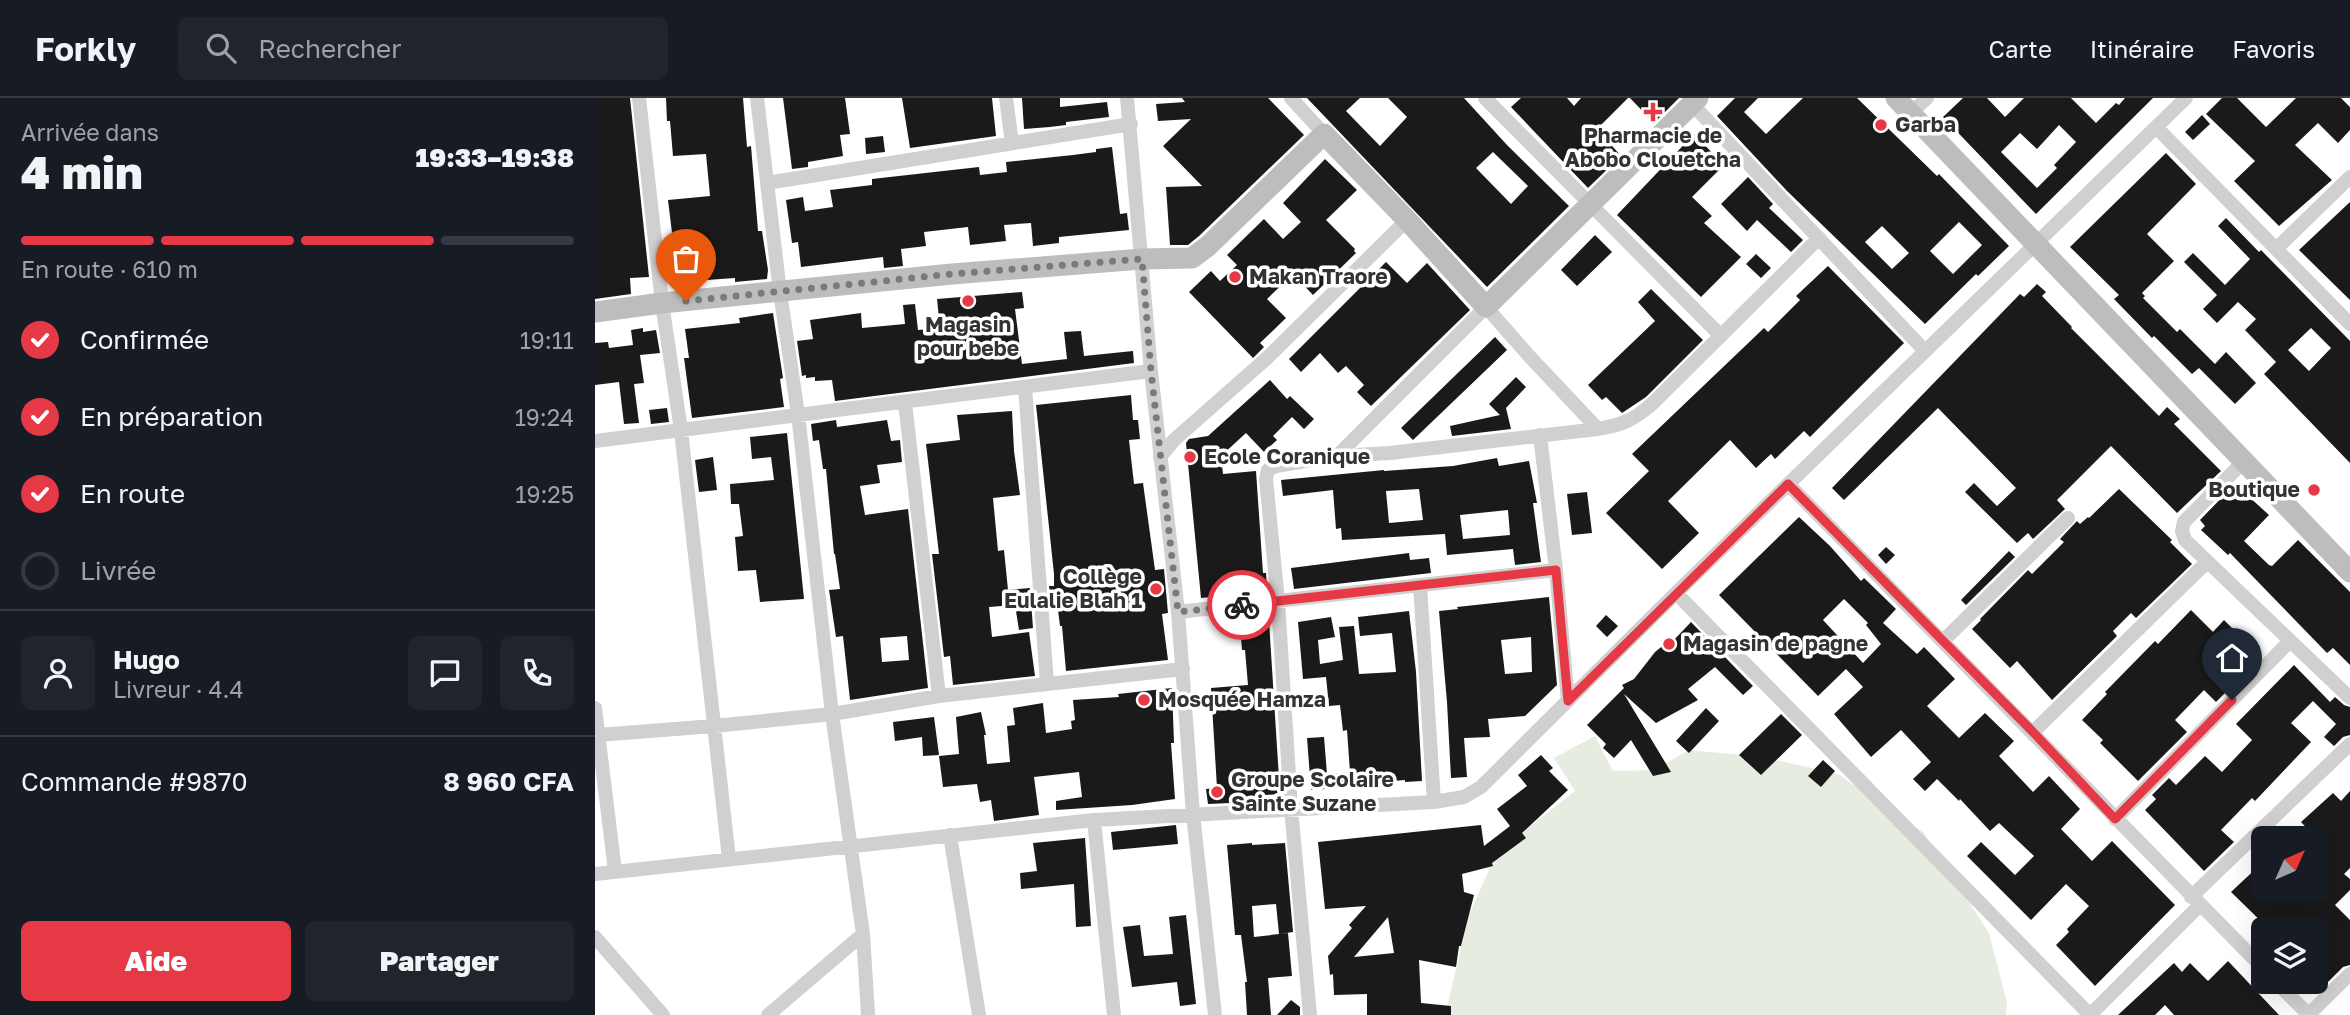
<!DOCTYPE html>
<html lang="fr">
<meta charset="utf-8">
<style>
:root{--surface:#171b24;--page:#20242c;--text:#f1f3f6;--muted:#9ea1a6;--line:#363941;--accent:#e63946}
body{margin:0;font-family:"Golos Text",sans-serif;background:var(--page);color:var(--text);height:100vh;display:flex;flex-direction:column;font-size:26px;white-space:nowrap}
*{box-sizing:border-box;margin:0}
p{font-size:23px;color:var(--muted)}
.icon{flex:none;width:38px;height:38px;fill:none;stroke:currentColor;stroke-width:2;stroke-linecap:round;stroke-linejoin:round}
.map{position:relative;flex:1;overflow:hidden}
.drawer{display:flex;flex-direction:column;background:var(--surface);width:595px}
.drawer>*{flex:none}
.needle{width:46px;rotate:45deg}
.tools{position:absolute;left:1656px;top:728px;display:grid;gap:14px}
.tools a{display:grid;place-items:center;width:77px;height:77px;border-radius:10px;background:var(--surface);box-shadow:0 7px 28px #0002;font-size:35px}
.pin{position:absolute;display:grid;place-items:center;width:60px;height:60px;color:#fff;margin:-72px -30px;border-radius:50% 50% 50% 0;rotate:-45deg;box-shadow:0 0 7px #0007}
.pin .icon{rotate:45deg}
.courier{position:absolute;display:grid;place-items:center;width:70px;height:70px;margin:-35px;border:5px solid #e63946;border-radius:50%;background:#fff;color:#222;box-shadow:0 2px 9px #0007}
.headline em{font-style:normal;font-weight:800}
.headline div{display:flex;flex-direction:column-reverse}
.headline{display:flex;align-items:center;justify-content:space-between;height:119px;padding:0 21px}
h1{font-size:46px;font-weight:800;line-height:52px}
.bar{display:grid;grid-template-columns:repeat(4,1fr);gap:10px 7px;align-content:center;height:84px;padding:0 21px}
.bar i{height:9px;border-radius:5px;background:var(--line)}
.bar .selected{background:var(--accent)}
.bar p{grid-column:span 4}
.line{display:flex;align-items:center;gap:18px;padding:0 21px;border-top:2px solid var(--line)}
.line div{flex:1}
.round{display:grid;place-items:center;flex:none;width:74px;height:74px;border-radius:10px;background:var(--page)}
ol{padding:0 21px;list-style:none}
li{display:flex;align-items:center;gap:21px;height:77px}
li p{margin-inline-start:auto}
li .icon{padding:7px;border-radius:50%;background:var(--accent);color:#fff;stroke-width:4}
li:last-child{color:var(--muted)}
li i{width:38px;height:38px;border:4px solid var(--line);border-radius:50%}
.cta{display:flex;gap:14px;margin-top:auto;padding:14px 21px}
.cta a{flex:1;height:80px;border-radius:10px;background:var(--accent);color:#fff;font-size:28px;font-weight:800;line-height:80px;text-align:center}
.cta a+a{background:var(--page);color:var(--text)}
header{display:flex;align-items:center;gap:42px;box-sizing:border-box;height:98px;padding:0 35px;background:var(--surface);border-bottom:2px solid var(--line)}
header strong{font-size:33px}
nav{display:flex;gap:38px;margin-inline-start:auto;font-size:24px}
.search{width:490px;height:63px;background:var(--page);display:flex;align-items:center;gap:18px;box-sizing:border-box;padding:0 24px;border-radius:10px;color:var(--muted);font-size:26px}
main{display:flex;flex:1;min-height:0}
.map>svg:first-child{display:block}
.green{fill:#e6ecdf}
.building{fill:#1a1a1a;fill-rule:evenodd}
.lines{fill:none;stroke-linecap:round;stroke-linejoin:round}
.street{stroke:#d0d0d0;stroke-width:14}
.secondary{stroke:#bdbdbd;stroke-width:21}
.done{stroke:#7a7a7a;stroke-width:7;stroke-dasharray:0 12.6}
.route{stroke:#e63946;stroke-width:9}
.poi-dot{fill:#e63946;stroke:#fff;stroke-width:2.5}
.labels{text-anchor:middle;stroke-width:7;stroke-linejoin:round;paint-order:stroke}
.poi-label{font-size:21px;font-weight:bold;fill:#333;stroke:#fff;text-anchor:start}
</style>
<header>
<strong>Forkly</strong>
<div class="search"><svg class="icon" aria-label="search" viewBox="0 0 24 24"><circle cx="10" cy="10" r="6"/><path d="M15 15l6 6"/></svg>Rechercher</div>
<nav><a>Carte</a><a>Itinéraire</a><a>Favoris</a></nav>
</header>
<main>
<section class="drawer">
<div class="headline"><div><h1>4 min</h1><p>Arrivée dans</p></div><em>19:33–19:38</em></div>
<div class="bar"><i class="selected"></i><i class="selected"></i><i class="selected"></i><i></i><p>En route · 610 m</p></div>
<ol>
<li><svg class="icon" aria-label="check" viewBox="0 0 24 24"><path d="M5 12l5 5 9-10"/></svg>Confirmée<p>19:11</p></li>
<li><svg class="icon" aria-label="check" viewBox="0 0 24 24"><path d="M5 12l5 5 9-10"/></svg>En préparation<p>19:24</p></li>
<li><svg class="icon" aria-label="check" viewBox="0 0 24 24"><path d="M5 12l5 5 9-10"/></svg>En route<p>19:25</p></li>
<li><i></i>Livrée</li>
</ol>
<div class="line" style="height:126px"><a class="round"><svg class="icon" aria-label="person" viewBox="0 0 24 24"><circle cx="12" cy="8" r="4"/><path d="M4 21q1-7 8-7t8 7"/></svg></a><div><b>Hugo</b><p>Livreur · 4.4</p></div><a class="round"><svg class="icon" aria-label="chat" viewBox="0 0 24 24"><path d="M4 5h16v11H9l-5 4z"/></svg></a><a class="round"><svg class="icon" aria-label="phone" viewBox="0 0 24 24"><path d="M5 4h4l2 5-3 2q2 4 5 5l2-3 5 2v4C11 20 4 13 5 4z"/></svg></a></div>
<div class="line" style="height:91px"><div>Commande #9870</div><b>8 960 CFA</b></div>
<div class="cta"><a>Aide</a><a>Partager</a></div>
</section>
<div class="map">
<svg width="1755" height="917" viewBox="0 0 1755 917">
<rect width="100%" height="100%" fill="#fff"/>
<path class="green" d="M1000,638l18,35 41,-1 35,-20 73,7 76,17 86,59 65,100 18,70 -1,12h-561l24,-100 28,-63 78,-61 -21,-33z"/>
<path class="building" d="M0,0h35l19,179 -19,1 1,16 -36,5z
M71,0h77l4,49 4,-1 7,85h4l6,39 -1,9 -32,3v-4l-57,4 -10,-82 42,-4 -4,-42 -33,2 -3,-35h-3z
M188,0h62l5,36 -10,1 3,21 -35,6v5l-16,2z
M307,0h90l4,38 -86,12z
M427,0h38v9l47,-5 2,15 -43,5v3l-16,2 -26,2z
M587,0h86l36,37 -105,101 -11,9h-18l-4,-58 36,-1 -39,-40 28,-27 -33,2 -2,-17 29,-2z
M712,0h53l-14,13 34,35 27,-29 -19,-19h76l43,47 62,61 -82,81zM898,54l35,34 -17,18 -35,-36z
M926,0h46l7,8 7,-8h47l-31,31 24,27 -33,32 -77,-81z
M1035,0h49l-25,25z
M1140,0h23l-14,14 22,22 37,-36h54l80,78 2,-2 70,72 -31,30 -2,-2 -51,50 -138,-133 -70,-75zM1364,124l23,23 -29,29 -23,-23zM1287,128l27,27 -17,16 -27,-27z
M1368,0h24l18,19 19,-19h47l25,25 20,-20 3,2 6,-7h28l-117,116 -93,-97zM1464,27l17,17 -22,23 3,3 -20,20 -36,-36 19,-19 17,16z
M1627,0h15l29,29 30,-29h45l9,9v23l-12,13 -20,-20 -23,22 37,35 -53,46 -45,-45 21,-20 -49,-47z
M1607,17l8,9 -17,16 -8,-8z
M1099,36l30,31 -32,32 20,19 -8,7 37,34 -40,40 -84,-82z
M288,38l2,16 -19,2 -1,-16z
M517,49l8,67 7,-1 2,17 -70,7v6l-26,3 -2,-23 -27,2 2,16 -36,4 -2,-18 -44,5 2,14 -25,3 2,17 -19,2 -1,-11 -82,10 -3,-25 -6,1 -6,-43 17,-3 2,14 28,-4 -3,-17 42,-5v-6l107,-12 1,8 27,-3 -1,-10 67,-7 23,-3v-3z
M1571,55l30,31 -49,50 27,27 -32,32 3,3 -2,2 34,34 3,-3 35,35 11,-12 30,31 -21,21 -36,-36 -7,6 -38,-38 -2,2 -38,-39 5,-4 -49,-48z
M730,61l32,31 -31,30 29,29 -1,2 2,2 -43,42 -20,-21 -26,25 19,19 -26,25 4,4 -11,11 -64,-66 22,-21 9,10 17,-16 -10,-10 37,-36 19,20 18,-17 -18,-19z
M1153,79l25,27 -4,4 34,32 -12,12 -34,-32 -10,11 -26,-27z
M1755,104v98l-51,-50z
M1631,120l33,34 2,-2 89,91v122l-86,-89 12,-12 -31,-32 11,-11 -18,-17 -21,21 -14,-14 14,-14 -33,-33 9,-9 32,32 25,-26 -32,-33zM1716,230l20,20 -22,23 -21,-21z
M1000,137l17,17 -35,34 -16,-16z
M1161,156l15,14 -10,10 -15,-14z
M791,164l21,21 20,-20 43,47 -99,96 -14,-14 7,-7 -18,-19 -8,7 -18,-20 -19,19 -12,-13z
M1233,168l76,77 -94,94 -6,-6 -29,28 -4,-5 -15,14 -26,-28 -62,61 31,32 -37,36 -56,-56 43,-42 -17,-17 132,-126 4,4 32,-32 -4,-4z
M1442,186l9,8 -4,4 30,31 -1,1 88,88 8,-9 13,12 -6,5 47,47 -44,42 -66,-67 -54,54 8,9 -32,30 -5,-6 -11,10 -52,-51 9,-9 23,23 19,-18 -78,-80 -94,92 -12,-12 188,-194 4,3z
M1056,191l52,51 -57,57 -24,16 -16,-16 -4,3 -14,-15 67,-64 -17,-19z
M427,194l2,16 -9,1 7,55 45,-5 -3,-27 17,-1 3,25 49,-5 1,12 -299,38 -3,-21 -17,1v-4l-9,1v-3l-4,1 -5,-35 16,-2 -3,-19 51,-7 1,15 43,-4 -2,-19 12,-1 3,26 22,-2 -3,-29z
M178,215l10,65 -3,1 4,28 -92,11 -8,-60h5l-4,-29 55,-6 -1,-5z
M48,230v4l13,-2 4,23 -20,2 4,28 -10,1 5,39 -15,1 -5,-42 -24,3v-42l13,-1 1,6 24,-3 -2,-15z
M900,239l12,13 -94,90 -12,-12z
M921,279l10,10 -20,21 5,21 -59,7 -2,-10 50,-11 -11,-11z
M675,282l17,19 3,-3 24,23 -10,10 -12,-12 -19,19 4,4 -13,12 -18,-19 -25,23 2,18 33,-3 7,102h3l1,19 -66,6 -15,-155 3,-4 19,-3z
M536,297l2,25h5l2,19 -11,1 5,44 9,-1 12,87 9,-1 4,44 -6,1 6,46 -102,11 -4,-45h-2l-3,-24h-6l-2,-16h5v-12l-18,-169z
M72,310l2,14 -18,2 -2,-14z
M417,313l2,40 6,44 -27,3 5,53 6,-1 4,40 22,-2 3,40 -14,2 -4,-25 -26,2 3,30 37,-5 6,44 -82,9 -3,-29 -6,1 -12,-103h7l-13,-110 34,-4 -3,-25z
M241,322l1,7 50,-7 4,21 9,-1 2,22 -25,3 3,18 -20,3 5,29 43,-6 20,179 -78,12 -7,-64 -7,1 -7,-47 11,-1 -5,-35h-1l-8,-85h-3l-4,-29 -6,1 -2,-17zM312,538l2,24 -27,2 -2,-24z
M192,335l17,166 -44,3 -4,-32 -18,1 -3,-34 8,-1 -4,-32h-8l-1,-20 44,-4 -3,-23 -19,2 -2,-22z
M118,359l4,33 -18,2 -4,-32z
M902,360l2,8 30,-5 8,42h-4l8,59 -26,3 -2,-16 -66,6 -2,-21 -103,6 -1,-12 -5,1 -3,-39 -50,6 -2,-16 103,-10v1l69,-5zM824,391l4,31 -34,3 -3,-32zM913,412l2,25 -47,4 -3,-24z
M1640,386l34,31 -25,26 25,24 3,1 26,-26 52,52v73l-17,-17 -6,5 -97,-100 -2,2 -27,-25 4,-4 -5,-6z
M1524,391l53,51 -2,2 22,22 -56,54 -5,-5 -18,18 4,5 -65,64 -35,-39 -7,7 -38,-39 9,-9 -1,-1 48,-49 4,4 32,-32 -4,-3 17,-18 3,3 8,-7 1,1z
M992,394l5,41 -20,2 -5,-41z
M1204,419l31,29 31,35 3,-3 32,31 -13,14 34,31 7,-7 31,32 -28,27 32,32 26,-25 29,28 -15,15 34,36 16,-16 31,33 -19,20 31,32 20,-20 63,64 -80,81 -39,-41 13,-13 -2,-3 22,-23 -23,-22 -35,36 -64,-64 14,-14 34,33 19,-19 -35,-33 -9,8 -30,-32 -1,2 -22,-22 -12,12 -12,-12 18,-17 -30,-32 -30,27 -37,-43 29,-27 -17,-18 -28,27 -99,-101zM1249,501l24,24 -2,2 15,19 -18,19 -40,-43z
M1291,449l9,8 -9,9 -8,-9z
M1414,453l6,6 -49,48 -5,-5z
M814,455l1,7 19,-2 2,15 -137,16 -3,-21z
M954,499l8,88 -32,31 -37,3 2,18 -26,1 3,39 -16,1 -4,-76 -8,-91 19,-2 -1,-2zM936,539l1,35 -27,2 -4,-34z
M1596,512l22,22 11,-12 37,37 -45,45 -12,-12 -29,30 12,12 -49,49 -38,-38 3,-3 -21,-20 25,-26 -2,-2 50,-51 3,3z
M814,513l7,61 6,109 -17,1v-2l-37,3v3l-57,4 -4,-52 17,-1 3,37 23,-2 -3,-42 -4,1 -3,-26 -11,1 -3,-29 -23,2 -5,-57 33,-5 4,20 -17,3 2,24 23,-4 -4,-33 15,-1 5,48 37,-2 -4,-39 -32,3 -2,-19z
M1011,517l12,11 -11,11 -11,-11z
M674,523l11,173 -27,2v6l-45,2 -2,-15 11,-1 -6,-100 37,-3 -3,-35h-3l-2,-26z
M1096,524l62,64 -10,9 -28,-28 -27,22 10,11 -42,23 -32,-29 47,78 -18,4 -22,-36 -17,18 -11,-10 3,-4 -19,-19 37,-37 -2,-3 12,-6 21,-27 15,-12 2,2z
M1699,567l36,37 5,-5 9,8 6,2v28l-7,2 -9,9 -10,-9 12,-13 -23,-23 -22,22 20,19 -56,59 -3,-3 -31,32 13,12 -30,29 -59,-61 11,-11 -4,-4 17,-17 7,7 29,-29 17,16 30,-32 -16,-16z
M577,590l2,55h-3l4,56 -43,6 -76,5v-9l26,-4 -3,-25 -45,5 5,38 -45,6 -3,-21 -11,2 -3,-18 -34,3 -4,-31 20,-2 -3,-37 25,-5 5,23h-2l3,29 23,-2 -3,-36 8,-1 -2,-17 30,-5 3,30 26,-4 -1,-8 4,-1 -2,-20 46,-3 -1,-3z
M1111,610l13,13 -30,32 -13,-12z
M1186,616l21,21 -41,40 -22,-20z
M339,619l5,38 -16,1 -1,-19 -27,4 -2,-19z
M946,657l12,13 -4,3 19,19 -46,43 4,5 -34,25 1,3 -31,8 2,18 10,3 -13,51h-2l-3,21 -37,-7 2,43 30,3v9h-84v-21l-33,1 -1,-21 -3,1 -2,-19 24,-28 -3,-3 17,-19 -41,3 -7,-67 163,-17 3,21 26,-20 -13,-17 30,-23 -9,-11zM793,819l6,36 -40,4z
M1228,662l12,11 -14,16 -13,-11z
M1755,693v77l-6,6 6,5v11l-15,15 15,15v45l-7,2 -20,20 -8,-7v-51h-22l-7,-6 -6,6h-11l-38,-37 32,-30v29h52v-54l-14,-15 32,-29 8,8z
M581,727l2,19 -65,6 -2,-18z
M490,740l6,88 -15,1 -2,-43 -53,5 -1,-16 17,-2 -4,-28z
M657,745v2l33,-2 8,89 -14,2 -3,-30 -24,2 2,31 34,-4 4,43 -24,2 3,37h-24l-2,-33h2l-6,-47h-6l-8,-90z
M591,817l10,89 -16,2 -3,-24 -45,5 -9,-60 17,-2 4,31 29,-2 -4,-37z
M1633,863l51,54h-105l-9,-10 -10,10h-37l56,-52 8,9 8,-9 18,18z
M696,902l9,7v8h-23z"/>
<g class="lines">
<path class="street" d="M44,0l23,205 19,127 48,429
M162,0l23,194 18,122 34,300 31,220 5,81
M411,0l6,45
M532,0l24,273 27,241 15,202 22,201
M696,0l33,36
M890,0l236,238
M1097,6l233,247
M1315,16l17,-16
M1561,29l194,197
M172,85l364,-59
M1682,150l73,-71
M430,289l22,296
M310,305l34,293
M945,337l16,135 12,131
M0,343c185,-25 371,-46 556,-70
M742,358l149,-149 44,50 68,72
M565,359l14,-17 92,-81 141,-139
M1648,364l-59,60 -2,9 3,9 165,158
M1193,386l475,484
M825,487l14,217
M1081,495l414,422
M583,514l378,-42
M1348,543l125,-123
M0,610l20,163
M1438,634l174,-170
M3,637l116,-9 118,-12 107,-18 244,-27
M1520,721l175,-178
M499,722l20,195
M355,737l29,180
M0,776l499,-54 340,-18 30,-5 17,-10 195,-194 510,-495
M1596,799l159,-153
M0,839l68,78
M1681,884l33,33
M1714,916l41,-40
M173,917l95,-81
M715,917l-19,-207 -13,-207 -12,-122 2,-9 8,-4 61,-10 53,-3 208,-24c26,-5 34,-8 54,-25l167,-166
M1495,917l110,-110"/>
<path class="secondary" d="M1301,0l454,474
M0,214l67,-9 290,-29 190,-15 50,-1 16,-12 116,-112 83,86 79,87 212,-209"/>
</g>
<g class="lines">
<path class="done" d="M91,203l266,-27 190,-15 9,112 27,241 64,-7"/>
<path class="route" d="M647,507l314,-35 12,131 220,-217 245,248 82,87 117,-119"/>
</g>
<g class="poi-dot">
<path d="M1054.5 3.5h7v7h7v7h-7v7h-7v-7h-7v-7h7z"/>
<circle cx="1286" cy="27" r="7"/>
<circle cx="640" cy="179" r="7"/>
<circle cx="373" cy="203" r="7"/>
<circle cx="595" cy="359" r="7"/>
<circle cx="1719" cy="392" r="7"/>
<circle cx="561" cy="491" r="7"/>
<circle cx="1074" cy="546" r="7"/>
<circle cx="549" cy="602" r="7"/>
<circle cx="622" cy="694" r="7"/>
</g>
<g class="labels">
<g class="poi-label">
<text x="1300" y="34">Garba</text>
<text x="1058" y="45" text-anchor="middle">Pharmacie de<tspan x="1058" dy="24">Abobo Clouetcha</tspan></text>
<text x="654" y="186">Makan Traore</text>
<text x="373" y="234" text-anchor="middle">Magasin<tspan x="373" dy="24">pour bebe</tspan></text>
<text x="609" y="366">Ecole Coranique</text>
<text x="1705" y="399" text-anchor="end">Boutique</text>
<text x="547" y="486" text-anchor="end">Collège<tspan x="547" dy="24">Eulalie Blah 1</tspan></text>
<text x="1088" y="553">Magasin de pagne</text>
<text x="563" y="609">Mosquée Hamza</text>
<text x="636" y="689">Groupe Scolaire<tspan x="636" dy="24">Sainte Suzane</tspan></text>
</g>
</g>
</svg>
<div class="tools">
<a><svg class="needle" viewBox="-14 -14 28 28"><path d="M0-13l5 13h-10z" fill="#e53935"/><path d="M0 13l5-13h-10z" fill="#9ea1a6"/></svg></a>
<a><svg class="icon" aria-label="layers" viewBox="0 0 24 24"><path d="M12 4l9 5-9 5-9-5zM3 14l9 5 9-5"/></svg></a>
</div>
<div class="pin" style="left:91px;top:203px;background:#ea580c"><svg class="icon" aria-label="bag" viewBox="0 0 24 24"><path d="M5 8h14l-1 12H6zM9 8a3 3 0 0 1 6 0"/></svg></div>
<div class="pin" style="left:1637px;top:602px;background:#1f2937"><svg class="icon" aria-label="home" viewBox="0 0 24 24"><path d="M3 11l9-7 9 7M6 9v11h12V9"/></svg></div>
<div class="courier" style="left:647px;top:507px"><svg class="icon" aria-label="bike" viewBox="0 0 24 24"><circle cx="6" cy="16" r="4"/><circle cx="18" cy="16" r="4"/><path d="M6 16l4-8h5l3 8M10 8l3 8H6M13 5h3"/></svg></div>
</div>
</main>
